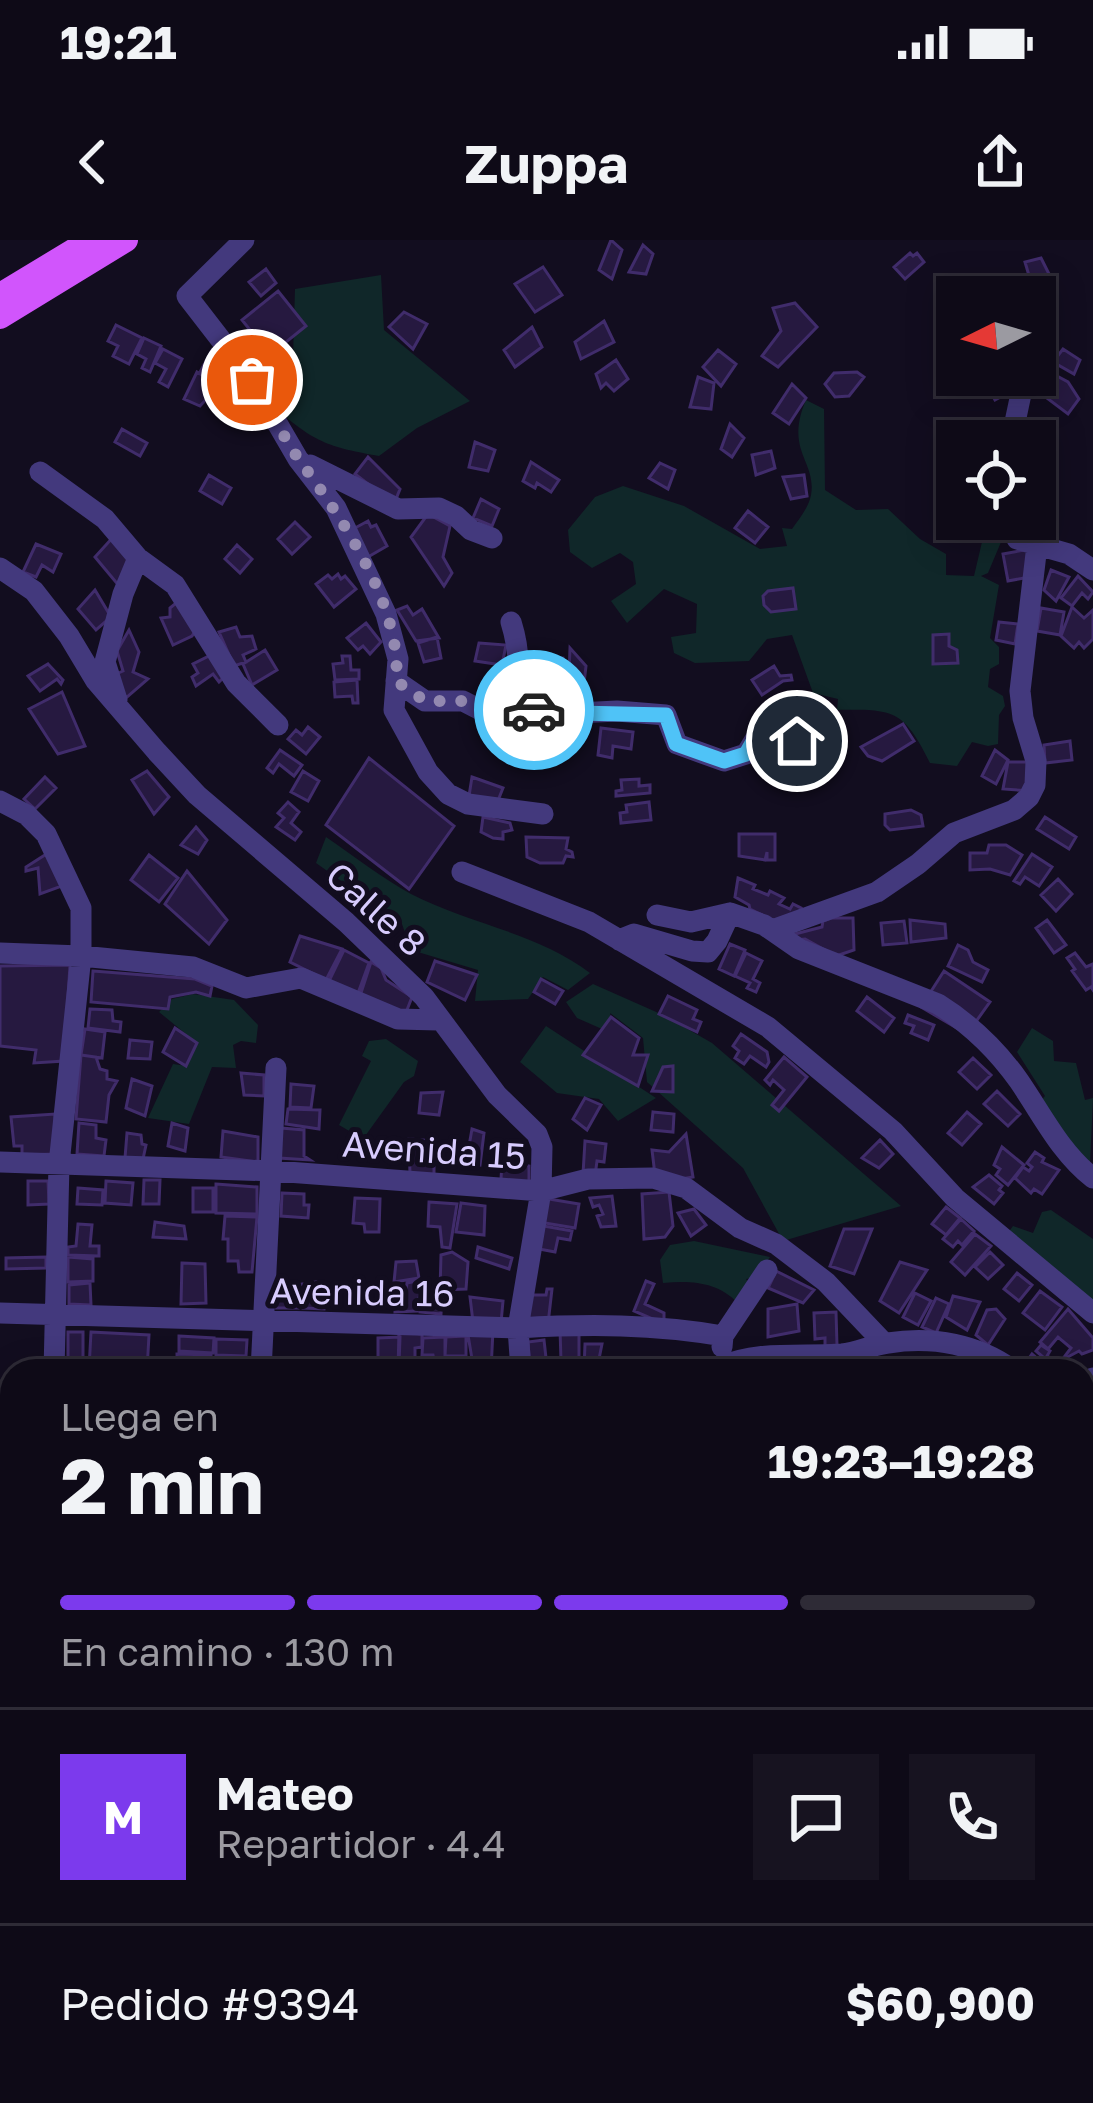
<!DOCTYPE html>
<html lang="es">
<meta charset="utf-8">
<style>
:root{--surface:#0e0a17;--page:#171320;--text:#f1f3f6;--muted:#9b9aa1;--line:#2e2b36;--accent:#7c3aed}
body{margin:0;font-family:"Golos Text",sans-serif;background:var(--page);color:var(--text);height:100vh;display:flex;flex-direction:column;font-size:45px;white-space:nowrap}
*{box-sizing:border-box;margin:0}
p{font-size:39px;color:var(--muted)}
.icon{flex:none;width:66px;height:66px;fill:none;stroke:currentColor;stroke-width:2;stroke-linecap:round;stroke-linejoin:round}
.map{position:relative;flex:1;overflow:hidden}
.side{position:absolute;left:0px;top:1119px;width:1095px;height:744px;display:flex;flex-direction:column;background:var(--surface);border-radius:36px 36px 0 0;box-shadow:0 6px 30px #0003,0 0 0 3px var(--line)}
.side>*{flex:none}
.needle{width:78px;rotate:265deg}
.fabs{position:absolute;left:936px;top:36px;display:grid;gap:24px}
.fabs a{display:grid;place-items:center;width:120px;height:120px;border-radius:0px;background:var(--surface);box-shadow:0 6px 30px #0003,0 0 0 3px var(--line);font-size:60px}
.pin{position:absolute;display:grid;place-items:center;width:102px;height:102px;color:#fff;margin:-51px;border:6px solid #fff;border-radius:50%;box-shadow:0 3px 12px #0007}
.courier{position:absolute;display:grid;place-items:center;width:120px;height:120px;margin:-60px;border:9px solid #4fc3f7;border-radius:50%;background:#fff;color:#222;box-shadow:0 3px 15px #0007}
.summary em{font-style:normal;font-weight:700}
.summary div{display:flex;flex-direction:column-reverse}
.summary{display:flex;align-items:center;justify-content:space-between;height:204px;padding:0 60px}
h1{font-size:78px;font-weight:700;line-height:90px}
.bar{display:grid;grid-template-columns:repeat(4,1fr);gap:18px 12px;align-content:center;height:144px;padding:0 60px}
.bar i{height:15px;border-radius:9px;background:var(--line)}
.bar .on{background:var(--accent)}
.bar p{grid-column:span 4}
.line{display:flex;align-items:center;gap:30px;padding:0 60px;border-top:3px solid var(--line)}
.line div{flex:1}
.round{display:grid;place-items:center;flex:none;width:126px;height:126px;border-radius:0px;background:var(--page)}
.status{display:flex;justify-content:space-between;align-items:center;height:84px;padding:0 60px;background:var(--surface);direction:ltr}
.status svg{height:33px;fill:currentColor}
header{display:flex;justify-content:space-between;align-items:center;height:156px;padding:0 60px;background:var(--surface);font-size:54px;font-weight:700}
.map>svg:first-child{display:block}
.green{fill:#102729}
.building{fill:#261940;stroke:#402c6b;stroke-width:3}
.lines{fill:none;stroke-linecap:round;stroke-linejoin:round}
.minor{stroke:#43397d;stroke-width:21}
.major{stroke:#d155fc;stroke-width:24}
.done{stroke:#9389b0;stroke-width:12;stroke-dasharray:0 21.6}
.route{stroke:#4fc3f7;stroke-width:15}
.labels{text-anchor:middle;stroke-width:10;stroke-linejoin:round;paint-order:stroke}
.street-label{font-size:36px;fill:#d8ccfe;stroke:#120d1f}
</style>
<div class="status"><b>19:21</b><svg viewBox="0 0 49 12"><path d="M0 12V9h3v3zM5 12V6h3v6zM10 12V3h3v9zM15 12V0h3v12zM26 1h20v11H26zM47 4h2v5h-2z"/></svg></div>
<header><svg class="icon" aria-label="back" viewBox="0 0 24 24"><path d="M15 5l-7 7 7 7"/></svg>Zuppa<svg class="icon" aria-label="share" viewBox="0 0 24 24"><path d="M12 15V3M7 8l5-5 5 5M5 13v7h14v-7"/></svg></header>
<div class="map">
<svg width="1093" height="1863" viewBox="0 0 1093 1863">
<rect width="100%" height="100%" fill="#120d1f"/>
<path class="green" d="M381,35l3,55 86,71 -53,27 -38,28c-57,-10 -67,-16 -111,-54l25,-45 2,-68z
M806,160l18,9 1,81 31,20 32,-1 32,30 26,15v21l28,1 8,-34h19l-13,31 -7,3 18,9 -9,53 9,9v17l-9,5 -2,18 15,9 2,10 -6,9 -1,29 -10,2 -16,-4 -15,24 -27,-3c-26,-53 -36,-54 -93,-53l1,-11 -25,-6 -21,-58 -25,4 -18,22 -54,2 -21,-10 -3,-16 25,-4 1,-29 -33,-15 -37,34 -16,-22 25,-17 -3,-22 -13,-9 -28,15 -22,-16 -2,-22 27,-33 28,-11 61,20 76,43 27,-3 -5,-18 10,1c7,-10 17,-22 19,-34 6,-34 -27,-44 -5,-95z
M326,597c28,19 56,41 85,57 58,30 127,39 179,79l-22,17 -25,-13 -15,22 -53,2 3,-31 -67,-20 -9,-26 -86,-61z
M593,744l70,31 49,28 189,163 -118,35 -40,-73 -96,-86 -4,-44 -33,-25 1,4 -9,12 -25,-11 -11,-16z
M193,754l41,6 24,25 -2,18 -15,-2 -8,4 3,23 -24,-1 -23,57 -41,-6 25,-54 13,2 11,-23 -38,-31 13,-13z
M546,786l110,72 -38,23 -19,-22 -42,-6 -37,-31z
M1032,788l21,13 1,20 22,2 9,37 8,-2 -3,66 -33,-38 -29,-11 17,-19 -28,-44z
M386,799l32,22 -4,15 -10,6 -41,57 -24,-14 32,-64 -9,-5 7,-15z
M1051,970l42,29v75l-88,-77 8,-11 20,7 9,-21z
M694,1001l76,16 -13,20 -11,2 3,5 -11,19c-20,-21 -47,-23 -75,-20l-3,-23 10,-15z
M145,1851h158v12h-159z"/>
<path class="building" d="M611,0l11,10 -10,29 -13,-9z
M643,5l10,9 -7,20 -17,-2z
M910,13l3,3 4,-3 7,9 -19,17 -11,-12z
M1041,18l11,22 -22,-1 -5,-17z
M543,27l19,28 -27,17 -20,-28z
M266,29l10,14 -15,13 -12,-14z
M278,51l28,35 -36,29 -28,-35z
M795,63l22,24 -39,40 -16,-11 19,-25 -8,-23z
M404,72l23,12 -14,25 -24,-22z
M604,81l10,21 -33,17 -6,-17z
M116,85l26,13 -13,26 -16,-8 5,-10 -10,-5z
M532,87l10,20 -27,20 -11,-17z
M144,98l17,8 -11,26 -8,-4 4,-9 -9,-5z
M163,109l19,10 -14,28 -9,-5 7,-13 -11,-6z
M1063,109l17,11 -6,14 -21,-12z
M212,110l24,22 -18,17 -18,-17z
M718,110l18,14 -15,22 -18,-19z
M616,120l12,19 -14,12 -8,-8 -5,5 -5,-14z
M1040,127l28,15 11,17 -11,15 -37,-28z
M197,132l8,5v9l9,5 -14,15 -16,-7z
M857,132l7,5 -15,19 -14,1 -10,-13 9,-11z
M994,135h19l6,12 -24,13 -11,-20z
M698,137l16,6 -3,26 -21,-2z
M792,144l14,14 -17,26 -16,-11z
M730,184l14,14 -12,19 -11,-8z
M122,189l25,14 -7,13 -25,-14z
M475,202l20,8 -7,21 -19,-4z
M771,211l4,17 -19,7 -4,-20z
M368,217l32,32 -6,15 -39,-30z
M531,222l28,18 -8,12 -14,-9 -2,5 -12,-7z
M660,223l15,7 -7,19 -19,-11z
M209,235l22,13 -9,16 -22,-13z
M804,235l3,21 -16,3 -8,-22z
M481,259l18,10 -7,17 -19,-8z
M748,271l20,16 -13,16 -20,-15z
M428,274l22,12 -7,31 9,16 -8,13 -33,-49z
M368,281l3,6 5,-2 11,21 -19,11 -15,-28z
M295,282l15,15 -18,17 -14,-15z
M115,295l19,23 -14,29 -25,-30z
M36,304l25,10 -8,18 -11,-7 -6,12 -13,-5z
M237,305l15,14 -12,14 -15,-14z
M1030,309l5,27 -27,5 -5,-27z
M1051,330l18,7 -13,24 -12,-11z
M338,334l3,5 4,-3 11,13 -22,18 -18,-23 12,-9 4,4z
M1078,336l15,16 -5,7 -6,-6 -10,13 -11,-8z
M793,348l3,21 -25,3 -7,-7 -1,-9 5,-5z
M95,350l16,27 -15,13 -18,-21z
M181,359l16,29 -5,8 -19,9 -12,-27 9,-1v-9z
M407,366l6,9 9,-6 17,29 -23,3 -19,-31z
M1072,367l12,11 9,-8v29l-9,9 -5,-6 -5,6 -13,-12z
M1041,368l23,4 -4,23 -23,-4z
M999,382l19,2 -3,20 -19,-4z
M366,383l15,19 -11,12 -7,-8 -5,4 -11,-12z
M236,387l4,10 12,-1 4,13 -13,6 3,7 -12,4 -15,-34z
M129,390l10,22 -6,20 15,7 -22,19 -12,-23 9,-4 -6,-20z
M949,394v12l8,4 1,13 -25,1v-29z
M437,397l4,21 -17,4 -6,-19z
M479,403l27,2 -4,20 -27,-4z
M570,408l16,18 -4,35 -14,-3z
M265,410l12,20 -25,15 -9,-21z
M211,415l13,22 -5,5 -6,-8 -17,12 -4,-9 6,-4 -5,-9z
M342,416h8l1,14h8v9l-24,1 -2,-16 10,-1z
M563,418l1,14 -26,2 -2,-14z
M48,424l15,16 -2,4 -4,-5 -17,12 -12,-15z
M774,426l6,10 11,-1 1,5 -9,1 -21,14 -10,-15z
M562,437l3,19 -31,4 -2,-19z
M357,440l1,23h-5l-1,-7 -17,1 -1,-15z
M62,452l23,54 -27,8 -29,-45z
M903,484l11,17 -32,20 -14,-5 -7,-9z
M308,487l12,10 -14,17 -18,-15 8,-9 6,5z
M601,488l32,4 -2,17 -18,-3 -1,12 -14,-3z
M1070,501l2,19 -27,3 -1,-18z
M280,510l22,15 -8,11 -15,-12 -6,9 -6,-5z
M995,510l13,10 -12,24 -14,-8z
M369,518l85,68 -45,63 -83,-64z
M1008,522h21l1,29 -27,-2z
M787,525l18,6 -5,13 -5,-2 -3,7 -12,-5z
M147,531l22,26 -15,17 -22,-34z
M303,531l16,10 -11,20 -17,-9z
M45,537l11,11 -21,21 -11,-10z
M472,537l31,11 -6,15 -28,-7z
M639,539v7l11,-1v8l-34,3v-5l6,-1 -1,-10z
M288,562l11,10 -8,11 10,9 -6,8 -19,-13 8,-9 -6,-5z
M649,562l2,18 -30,3 -1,-10 7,-1 -1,-7z
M911,570l10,5 2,11 -33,4 -5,-5v-11z
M483,577l27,6 2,7 -9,2v7l-10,-1 -12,-6z
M1045,577l31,20 -7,12 -32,-20z
M196,587l11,13 -9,14 -17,-9z
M739,594h36v26h-8v-8l-2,8 -26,-4z
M526,597l42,1 -2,11 6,3 1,5 -7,-1 -3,7h-23l-13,-6z
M989,605h17l16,10 -12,20 -20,-6 -20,1v-17h17z
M48,613l14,33 -22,8 -2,-26 -12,3v-4z
M1032,614l20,13 -13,19 -14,-9 -5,7 -6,-3z
M149,615l29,23 -19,24 -28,-22z
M187,631l40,49 -18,24 -44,-40z
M738,638l17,7 -2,4 15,6 2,-4 14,7 -5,6 11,5 3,-5 8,4 -5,11 -24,1 -22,-11 -1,-4 -14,-8z
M1058,639l14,15 -16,17 -15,-16z
M831,678h22l1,32 -18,6 -31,-17 -10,1v-6l27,-7 1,-6z
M910,680l35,4 1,14 -35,4z
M1047,680l19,25 -12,8 -18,-25z
M904,681l3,22 -24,2 -2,-22z
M300,696l42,13 -16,31 -36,-18z
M730,704l15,6 -11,26 -15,-7z
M958,705l10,5 5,12 15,8 -6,12 -34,-16z
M344,710l25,13 -12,33 -28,-15z
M746,713l16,8 -9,18 7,4 -4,9 -9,-4 3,-5 -15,-7z
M1075,713l11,14 7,-3v26l-2,-3 -5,3 -14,-19 3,-2 -8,-11z
M435,721l42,14 -12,25 -38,-18z
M371,722l10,6 5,12 26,17 -7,18 -45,-19z
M70,725l-6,96 -30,2 2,-13 -36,-4v-80z
M93,731l102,8 17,7 -2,10 -14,-4 -26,5 -2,12 -77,-7z
M944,731l46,31 -23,32 -46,-27z
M541,739l22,12 -8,13 -21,-12z
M668,756l29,14 -4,9 8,3 -4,10 -38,-18z
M867,757l27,21 -10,14 -27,-21z
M90,769l22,1 1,11 8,1 -1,10 -32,-4z
M908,775l26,10 -6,15 -17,-7 3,-7 -9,-3z
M611,777l28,21 -6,17h15l-10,31 -55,-31z
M175,788l22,15 -11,23 -23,-14z
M85,789l20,3 -3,26 -21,-3z
M741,794l26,18 2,10 -3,5 -16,-11 -6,8 -9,-6 4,-7 -6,-5z
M130,800l22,2 -2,17 -22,-1z
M81,815l15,2 4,12 7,2v8l10,2 -8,14 -3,27 -30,-3z
M784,817l23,20 -28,34 -7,-6 12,-15 -11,-10 -3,5 -5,-5z
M973,818l18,17 -14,14 -18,-17z
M673,826v26l-21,-1 11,-24z
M241,833l23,2v21l-20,-1z
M132,839l20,7 -7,30 -19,-8z
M291,844l23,2 -3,22 -21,-1z
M997,851l23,23 -12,12 -24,-22z
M443,852l-4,23 -20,-2 2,-20z
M585,858l16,7 -14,25 -14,-11z
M288,869l32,1 -1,19 -33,-5z
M653,872l21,2 -1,18 -22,-2z
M967,872l14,12 -19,21 -14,-12z
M55,874l1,40 -34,1v-9h-8l-3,-29z
M79,883l17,2v13l10,2 -2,16 -27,-2z
M172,883l16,5 -3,23 -17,-5z
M281,888l23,2v26l6,4 -31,-2z
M472,889l12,4 -4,32 -14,-2z
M223,891l35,6v25l-37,-5z
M127,893l14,2 1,9 4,1 -3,14 -18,-1z
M686,894l7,43 -18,3 -20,-5 -3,-25 17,2z
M409,899l25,2v34l-24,-1z
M880,900l13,14 -14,14 -17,-10z
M585,901l21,3 -2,18 -7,-1 -2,15 -12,-2z
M1002,907l22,18 -16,20 -12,-10 4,-6 -6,-4z
M1035,912l9,6 -2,4 17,8 -17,24 -8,-5 -3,4 -16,-15 8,-11 6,4 3,-4 -5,-4z
M502,922l27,4v19l-28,-6z
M989,935l13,11 -3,4 4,3 -9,11 -21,-17z
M144,940h16l-1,24h-16z
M28,941h20l1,23 -21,1z
M106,941l27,2 -2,22 -26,-2z
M216,944l41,3v27l-41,-1z
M78,948l25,2 -1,15 -25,-1z
M193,948h20v24h-20z
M669,952l4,34 -8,11 -21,2 -2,-45z
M282,953l22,1v11h5l-1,13 -27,-2z
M612,956l4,30 -15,1 -4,-11 6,-2 -4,-9 -6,2 -3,-9z
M355,958l25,1 -1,33h-14l-1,-8 -11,-1z
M543,958l36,6 -4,24 -36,-6z
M429,962l28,2 -7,44 -8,-1 -2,-20 -12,-1z
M461,963l24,3 -1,29 -28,-3z
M946,967l14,11 -14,17 -14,-11z
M694,969l12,16 -15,11 -13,-23z
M225,976l32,1 -5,55h-13l-1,-11h-10v-22h-5z
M961,979l13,12 -12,14 -4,-4 -5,6 -10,-8z
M155,982l29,4 2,13 -33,-2z
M78,984l14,1 -2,21h9v10l-31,-1v-8l8,-1z
M538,985l34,6 -2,9 -12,-2 -3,14 -21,-4z
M844,989h28l-18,45 -24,-8z
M975,994l16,12 -26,29 -14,-13z
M478,1007l34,11 -3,11 -33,-11z
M452,1012l16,10 -2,27 -26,1 1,-35z
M990,1012l13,13 -15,14 -13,-12z
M46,1017v11l-40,1v-11z
M68,1017l25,2v22l-25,1z
M416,1021l3,17 -25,4 2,-20z
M900,1022l27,8 -28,43 -19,-12z
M182,1023l23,1 1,39 -25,1z
M776,1031l38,19 -11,13 -35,-15z
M1017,1033l15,12 -13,16 -15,-12z
M422,1040l-5,31 -22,1 1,-20 10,-1 1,-8z
M646,1041l8,3 -9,20 19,9v11l-30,-13z
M316,1042v10h9l-1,17 -21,-1 -1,-24z
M90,1043l1,22 -22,-1v-19z
M298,1048v20h-22l-1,-18z
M547,1049h5l-4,35 -25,-2 5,-27h18z
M1040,1051l22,16 -17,23 -22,-17z
M442,1053l-1,21 -21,-2 1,-17z
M915,1053l16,8 -13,24 -15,-8z
M953,1056l27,6 -13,28 -21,-13z
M470,1057l33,4 -2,22 -28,-1z
M936,1058l13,6 -13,29 -14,-6z
M797,1064l2,27 -31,6v-28z
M996,1069l9,10 -17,26 -12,-10 11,-25z
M1068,1069l25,29v12l-11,4 -3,-3 -17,9 9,-12 -13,-11 -10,12 -8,-7z
M836,1072l1,33 -12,1v-8l-10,1 -1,-26z
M579,1088v34l-18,-1 -1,-32z
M467,1089l26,1 -2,40 -17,1z
M68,1092h15v33h-15z
M91,1092l58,3 -2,36 -58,-2z
M399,1092l23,2v13l-7,1v19l-17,2z
M179,1096l35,2 -1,15 -34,-2z
M466,1096v20h-21l1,-19z
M400,1097l-1,29 -21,2v-30z
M445,1097v31l-9,3 -3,-16h-11l1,-17z
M216,1099l31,1 -1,16 -30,-1z
M544,1100l3,27 -17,2 -2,-27z
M585,1104h17l-5,25h-13z
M1041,1105l9,6 -3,5 9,4 -6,7 4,4h-19l-10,-7 7,-10 8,7 3,-4 -7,-6z
M177,1114l34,1v14l-34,-1z
M10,1265l2,26 -2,52 -10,-1v-76z
M0,1384l1,4 11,-1v31l-12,-1z
M0,1543h12v34l-12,1z
M0,1618h12v107h-12z
M1083,1783h10v53h-10z"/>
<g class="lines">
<path class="minor" d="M244,0l-57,56 65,84 46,79 38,49 50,106 12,45 -4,51 34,62 20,22 20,10 75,10
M1035,85l4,-18
M1011,201l14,-66
M310,225l88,44 41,-1 17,8 15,14 21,8
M40,232l65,47 33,39 37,27 61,98 42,42
M1008,279l9,20 52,15 24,16
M0,328l34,23 35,45 27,45 61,71 40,43 149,127 78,75 73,98 40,39 5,13 -1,44 -23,137 3,43
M396,441l29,20h38l68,35
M117,460l-12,-38 18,-68 15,-36
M501,482c20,-31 21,-65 10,-100
M517,489l15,-18 19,-5 26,7 40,-2 49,4 11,29 47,17 22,-7 10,-16 28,-1 13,4
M0,561l27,14 19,19 35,74v48l-22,208 -5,207
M462,632l127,50 179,105 125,104 62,67 138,115
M657,675l34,7 39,-9 34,12 35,24 139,55c32,20 59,46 81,77 24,35 41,71 74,97
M772,690l105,-38 41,-28 36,-31 60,-23 15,-13 6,-12 1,-24 -13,-43 -3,-27 17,-146
M619,700l15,-6 58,17 16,1 9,-11 13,-28
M0,713l81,3 112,11 53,21 55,-10 97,41 40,1
M0,922l274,9 267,20 47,-12 65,-1 33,10 54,40 36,16 50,38 58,61
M0,1073l518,15c70,-4 136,-4 205,8
M722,1107l1,-11 44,-66
M720,1127c38,-17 81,-10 122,-13 16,-2 30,-9 46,-11 45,-7 90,1 126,28
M261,1131l15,-303
M1083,1142l10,-4
M0,1256h12
M1083,1262l10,2
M1083,1406l10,-1
M1083,1480h10
M0,1610h12
M1083,1611h10
M1083,1729h10
M0,1735h12
M1083,1841h10
M331,1851l10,5 437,-2 251,8
M0,1854l53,-1"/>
<path class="major" d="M0,55l91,-55
M0,77l126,-77
M0,1436h12
M0,1480h12"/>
</g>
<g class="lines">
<path class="done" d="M252,140c18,26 30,56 48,81 42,57 103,147 96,220l29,20h38l54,28 17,-19"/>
<path class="route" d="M534,470l17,-4 26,7 89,2 10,29 48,17 22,-7 9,-16 29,-1 13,4"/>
</g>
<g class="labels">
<g class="street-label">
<text transform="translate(376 669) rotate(42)" y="13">Calle 8</text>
<text transform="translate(434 910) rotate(4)" y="13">Avenida 15</text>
<text transform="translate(362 1052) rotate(1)" y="13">Avenida 16</text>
</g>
</g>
</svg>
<div class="fabs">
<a><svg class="needle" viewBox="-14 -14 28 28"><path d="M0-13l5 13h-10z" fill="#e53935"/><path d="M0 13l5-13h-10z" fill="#9b9aa1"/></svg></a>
<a><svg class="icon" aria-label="locate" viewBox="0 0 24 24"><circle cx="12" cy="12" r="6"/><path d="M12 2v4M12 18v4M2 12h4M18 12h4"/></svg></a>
</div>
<div class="pin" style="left:252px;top:140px;background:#ea580c"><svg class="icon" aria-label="bag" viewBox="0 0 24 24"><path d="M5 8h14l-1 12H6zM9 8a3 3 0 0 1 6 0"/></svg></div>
<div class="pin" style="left:797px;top:501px;background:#1f2937"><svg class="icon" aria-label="home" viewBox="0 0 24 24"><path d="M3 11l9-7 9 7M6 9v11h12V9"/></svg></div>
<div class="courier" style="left:534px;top:470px"><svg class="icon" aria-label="car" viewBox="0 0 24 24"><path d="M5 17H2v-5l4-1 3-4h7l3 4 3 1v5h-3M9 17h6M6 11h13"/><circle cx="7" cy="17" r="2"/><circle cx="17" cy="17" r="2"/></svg></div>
<section class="side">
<div class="summary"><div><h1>2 min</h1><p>Llega en</p></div><em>19:23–19:28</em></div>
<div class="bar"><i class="on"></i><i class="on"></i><i class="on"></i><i></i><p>En camino · 130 m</p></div>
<div class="line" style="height:216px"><b class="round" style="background:var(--accent);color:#fff">M</b><div><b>Mateo</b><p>Repartidor · 4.4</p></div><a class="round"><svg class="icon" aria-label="chat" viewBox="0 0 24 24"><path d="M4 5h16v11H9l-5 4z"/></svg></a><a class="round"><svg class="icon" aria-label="phone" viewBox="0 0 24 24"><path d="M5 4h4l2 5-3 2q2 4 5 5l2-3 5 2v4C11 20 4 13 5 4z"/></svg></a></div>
<div class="line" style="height:156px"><div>Pedido #9394</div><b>$60,900</b></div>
</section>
</div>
